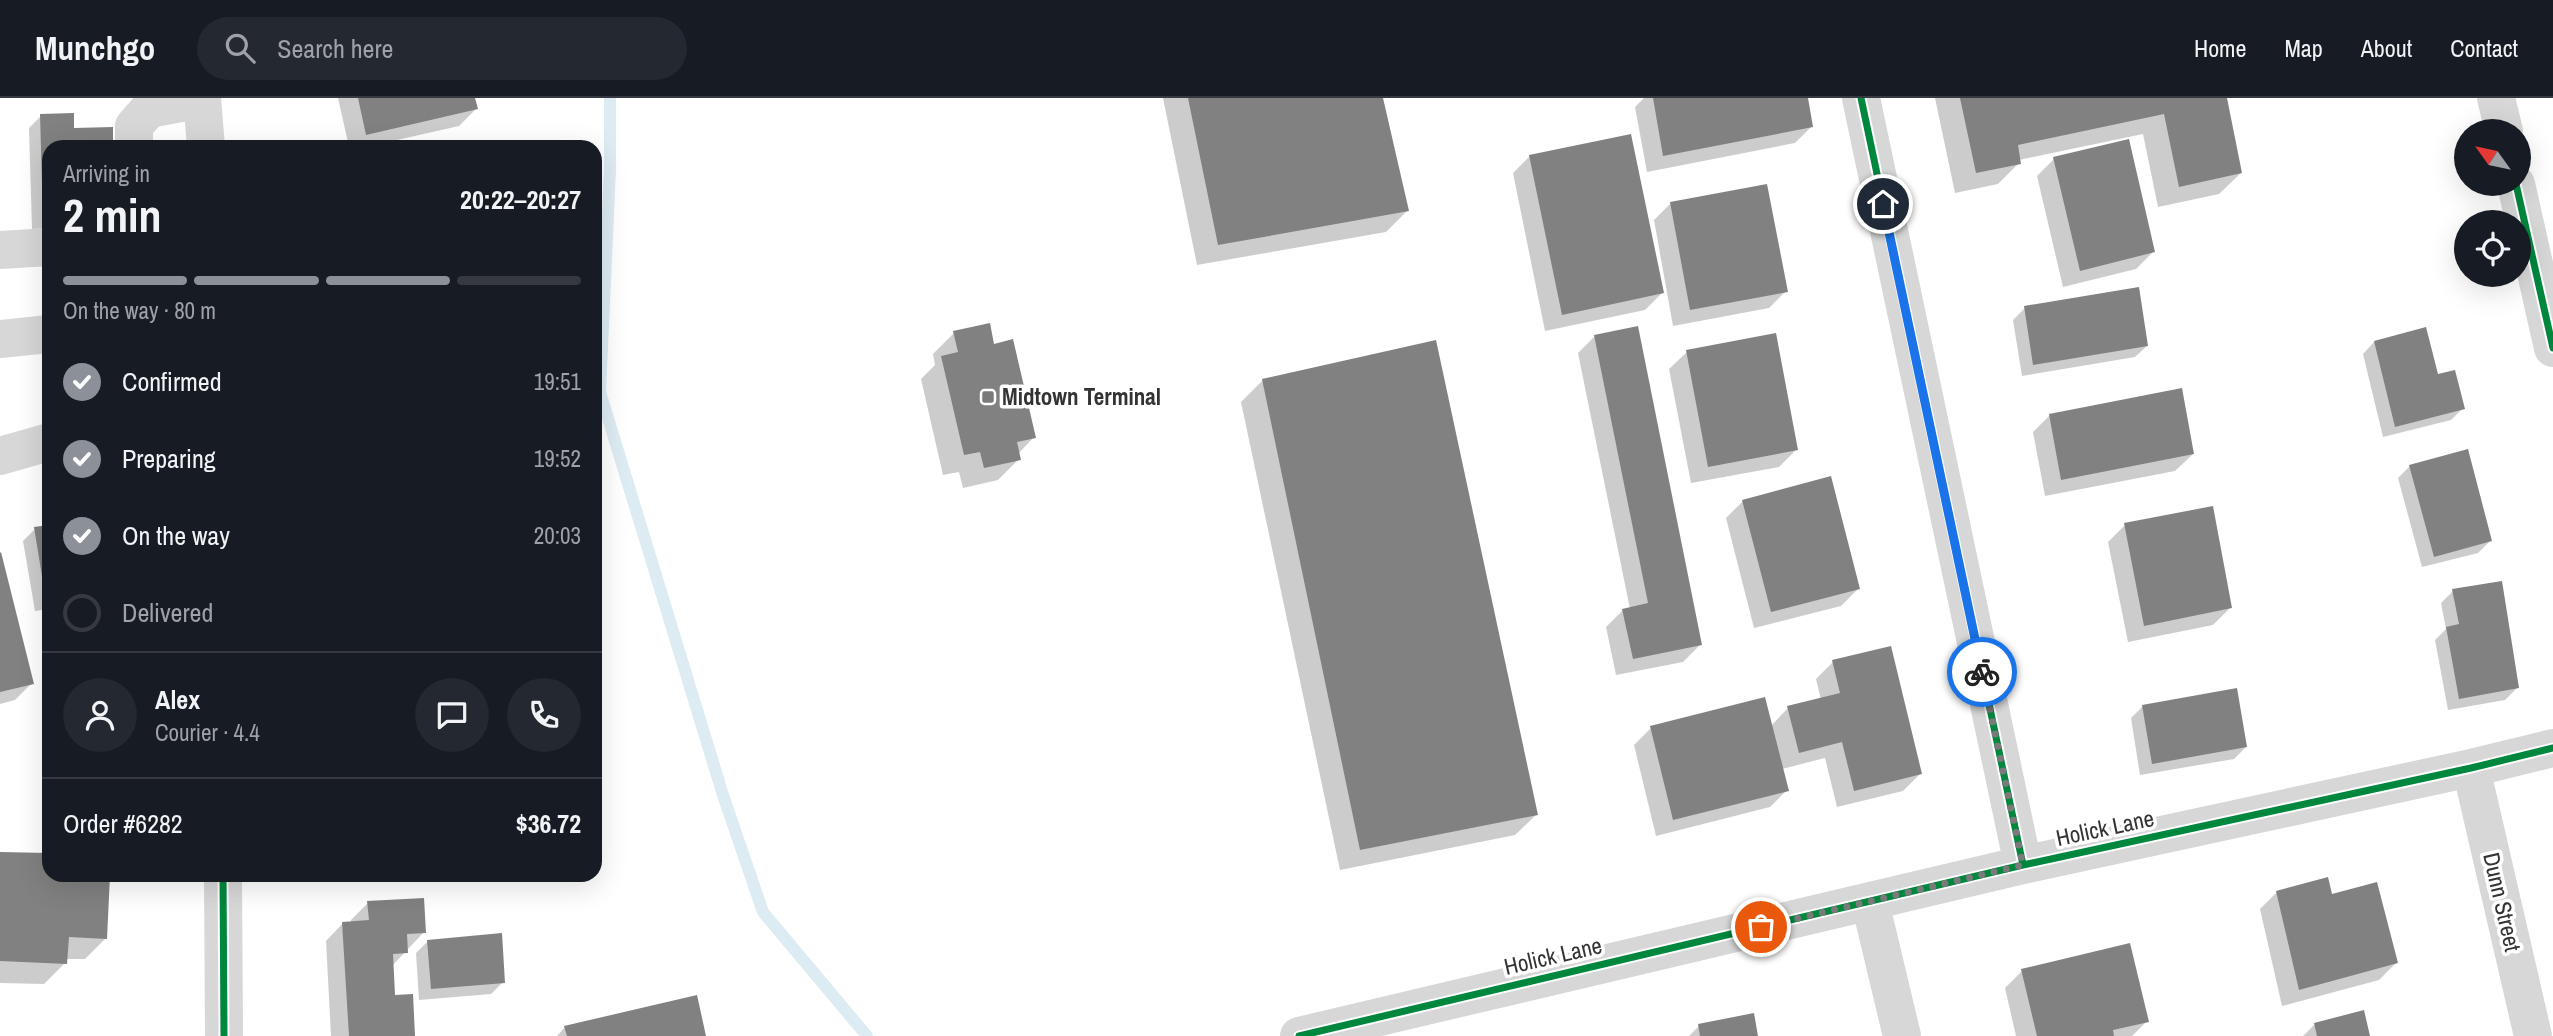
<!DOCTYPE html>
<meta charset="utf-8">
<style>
:root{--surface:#171b24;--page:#242831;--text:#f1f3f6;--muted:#9ea1a6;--line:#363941;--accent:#8c9099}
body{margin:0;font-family:"Archivo Narrow",sans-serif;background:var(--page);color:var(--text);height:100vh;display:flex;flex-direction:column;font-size:26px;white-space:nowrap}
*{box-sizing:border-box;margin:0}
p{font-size:23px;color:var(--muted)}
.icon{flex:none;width:38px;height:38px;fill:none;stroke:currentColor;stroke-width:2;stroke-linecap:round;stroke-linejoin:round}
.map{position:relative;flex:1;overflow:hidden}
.sheet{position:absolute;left:42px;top:42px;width:560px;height:742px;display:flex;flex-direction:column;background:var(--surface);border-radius:21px;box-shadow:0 7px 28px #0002}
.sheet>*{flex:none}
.needle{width:46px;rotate:303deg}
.tools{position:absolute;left:2454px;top:21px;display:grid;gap:14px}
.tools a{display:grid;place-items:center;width:77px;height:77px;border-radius:50%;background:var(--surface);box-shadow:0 7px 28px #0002;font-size:35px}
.pin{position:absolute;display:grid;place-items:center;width:60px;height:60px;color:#fff;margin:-30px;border:4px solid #fff;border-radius:50%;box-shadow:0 2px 7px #0007}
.courier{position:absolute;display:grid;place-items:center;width:70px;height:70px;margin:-35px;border:5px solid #1a73e8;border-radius:50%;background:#fff;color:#222;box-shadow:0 2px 9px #0007}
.headline em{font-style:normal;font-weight:700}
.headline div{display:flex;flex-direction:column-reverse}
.headline{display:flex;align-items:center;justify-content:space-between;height:119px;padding:0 21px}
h1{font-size:46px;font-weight:700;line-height:52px}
.bar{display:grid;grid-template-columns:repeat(4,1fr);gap:10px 7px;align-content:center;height:84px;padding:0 21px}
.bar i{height:9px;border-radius:5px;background:var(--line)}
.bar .on{background:var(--accent)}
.bar p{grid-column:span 4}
.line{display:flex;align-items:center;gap:18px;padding:0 21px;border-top:2px solid var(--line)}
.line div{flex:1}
.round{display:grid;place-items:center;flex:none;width:74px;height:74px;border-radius:37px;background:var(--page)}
ol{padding:0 21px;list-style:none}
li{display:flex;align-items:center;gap:21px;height:77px}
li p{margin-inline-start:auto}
li .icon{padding:7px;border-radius:50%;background:var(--accent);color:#fff;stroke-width:4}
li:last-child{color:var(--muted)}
li i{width:38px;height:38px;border:4px solid var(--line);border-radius:50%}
header{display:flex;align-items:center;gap:42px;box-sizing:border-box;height:98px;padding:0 35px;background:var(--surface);border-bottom:2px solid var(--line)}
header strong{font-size:33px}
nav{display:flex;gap:38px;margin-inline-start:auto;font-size:24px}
.search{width:490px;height:63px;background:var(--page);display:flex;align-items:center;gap:18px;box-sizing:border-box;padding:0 24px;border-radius:38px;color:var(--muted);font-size:26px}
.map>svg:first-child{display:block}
.shadow{fill:#0003}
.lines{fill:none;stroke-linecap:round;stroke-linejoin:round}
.stream{stroke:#ddebf3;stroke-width:12}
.building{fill:#818181}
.minor{stroke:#d7d7d7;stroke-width:38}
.cycleway-casing{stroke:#fff;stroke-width:11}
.cycleway{stroke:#00873e;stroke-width:7}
.done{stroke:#7a7a7a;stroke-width:7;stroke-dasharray:0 12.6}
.route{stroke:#1a73e8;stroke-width:9}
.poi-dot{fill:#7a7a7a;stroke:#fff;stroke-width:2.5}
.labels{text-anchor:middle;stroke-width:7;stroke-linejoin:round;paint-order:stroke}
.poi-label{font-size:23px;font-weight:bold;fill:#333;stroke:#fff;text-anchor:start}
.street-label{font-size:23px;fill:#333;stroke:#fff}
</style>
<header>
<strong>Munchgo</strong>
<div class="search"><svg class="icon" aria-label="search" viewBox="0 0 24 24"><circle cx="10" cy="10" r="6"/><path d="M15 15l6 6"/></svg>Search here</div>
<nav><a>Home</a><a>Map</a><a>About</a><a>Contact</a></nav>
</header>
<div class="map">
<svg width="2553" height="938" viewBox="0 0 2553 938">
<rect width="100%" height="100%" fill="#fff"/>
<path class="shadow" d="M338,0h135l3,11 -17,17 -93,21h-17z
M1163,0h218l26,113 -21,21 -189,33z
M1644,0h162l6,28 -17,17 -148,29 -12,-65z
M1935,0h290l16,75 -22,21 -61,13 -15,-73 -124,26v3l-21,21 -43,9z
M41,18l71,31h-63v81l-17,1 -3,-101z
M1530,58l132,137 -17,17 -100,21 -32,-158z
M2054,61l99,93 -17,17 -73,18 -26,-111z
M1671,105l115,88 -17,17 -96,18 -19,-106z
M2025,210l122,38 -12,11 -113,19 -9,-56z
M954,235l39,13 41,91 -16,17 1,5 -21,21 -35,8 -4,-16 -16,3 -22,-96 14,-14 -2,-11z
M1595,238l105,309 -17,17 -67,13 -10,-48 17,-17 7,-1 -52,-256z
M1435,244l102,472 -22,21 -175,35 -99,-468 21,-21z
M2374,244l62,34 27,32 -12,12 -68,17 -20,-83z
M1687,254l109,98 -17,17 -88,16 -22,-114z
M2050,317l143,39 -18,17 -130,25 -12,-64z
M2410,368l80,75 -12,12 -56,14 -24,-89z
M1743,403l115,88 -17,17 -87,22 -28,-110z
M2125,427l105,83 -17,17 -85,17 -20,-100z
M49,429v82l-14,2 -12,-70 12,-12z
M0,458l32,127 -17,17 -15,4z
M2453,493l64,97 -12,12 -57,10 -13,-70 11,-11 -5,-26z
M48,535h1v36l-7,-30z
M1833,564l87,112 -17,17 -66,16 -12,-49 -43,11 5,21 -17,17 -114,29 -22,-91 17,-17 120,-2 17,-18 33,-8 -5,-21z
M2143,608l103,41 -12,12 -94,16 -9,-57z
M0,755l49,2v20h59l-2,63 -21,21h-19l-1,4 -21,21 -44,-1z
M2277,794l119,71 -17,17 -97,26 -22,-97z
M368,805l56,29 -32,34 2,31 20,39h-83l-5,-95 17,-18h8v-3z
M428,843l75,41 -12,12 -72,6 -3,-47z
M2022,873l125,50 -15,15h-116l-11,-48z
M2314,927l54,11h-65z
M1699,928l57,10h-67z
M565,929l139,9h-147z"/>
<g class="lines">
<path class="stream" d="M610,0v72l-10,222 123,403 40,117 104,124"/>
</g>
<path class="building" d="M358,0h117l3,11 -112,26z
M1188,0h195l26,113 -191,34z
M1653,0h155l5,29 -150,29z
M1960,0h267l15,75 -63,14 -15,-73 -146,31 3,19 -45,9z
M74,15v15l39,-1v20h-64v71h-6l-3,-104z
M1631,36l33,159 -102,22 -33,-160z
M2129,41l26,113 -75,19 -27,-114z
M1767,86l21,108 -98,18 -20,-108z
M2139,189l9,59 -115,19 -9,-59z
M990,225l4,21 19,-5 23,99 -19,4 4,18 -37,8 -4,-16 -16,3 -23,-99 17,-4 -5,-21z
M1638,228l64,319 -69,14 -11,-50 26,-6 -54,-268z
M2426,229l12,47 17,-4 10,39 -70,18 -21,-86z
M1776,235l22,117 -90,17 -22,-117z
M1436,242l102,475 -178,35 -98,-471z
M2182,290l12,66 -133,26 -12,-66z
M2468,351l24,92 -58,16 -25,-92z
M1831,378l29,113 -89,23 -29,-112z
M2213,408l19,102 -88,18 -20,-103z
M49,427v75l-3,1 -12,-74z
M1,454l33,132 -34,8v-139z
M2502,483l17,107 -60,11 -13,-72 13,-3 -7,-35z
M1891,548l31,128 -68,17 -12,-49 -43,11 -12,-47 53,-13 -8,-33z
M2237,590l10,59 -95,17 -10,-59z
M1765,599l24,94 -116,29 -23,-94z
M0,754l49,1v22h61l-3,64 -38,-2 -2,27 -67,-3z
M2328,779l4,17 45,-12 21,81 -99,27 -23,-99z
M424,800l2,35 -19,1 1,19 -15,1 2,41 18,-1 2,42h-66l-7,-114 27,-2 -2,-19z
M502,835l3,50 -74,6 -4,-49z
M2130,845l19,79 -36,8 1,6h-77l-16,-67z
M697,897l9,41h-139l-3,-10z
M2364,912l6,26h-53l-3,-13z
M1754,915l4,23h-58l-2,-12z"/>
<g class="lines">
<path class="minor" d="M202,0l4,49
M1861,0l162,767
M2496,0l8,33
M134,49v-21l15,-17 53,-10
M2516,86l37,164
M0,152l49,-3
M0,241l49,-5
M0,358l49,-14
M2471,670l62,268
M223,777l1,161
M1870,804l32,134
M1299,938l724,-171 448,-97 82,-20"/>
<defs>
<path id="cycleway" d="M1861,0l162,767
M2516,86l37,164
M223,777l1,161
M1299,938l724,-171 448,-97 82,-20"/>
</defs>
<use href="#cycleway" class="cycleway-casing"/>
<use href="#cycleway" class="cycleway"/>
</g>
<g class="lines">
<path class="done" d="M1761,829l262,-62 -41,-193"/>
<path class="route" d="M1883,106l99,468"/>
</g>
<rect class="poi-dot" x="981" y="292" width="14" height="14" rx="3.5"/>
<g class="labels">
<g class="poi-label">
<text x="1002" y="307">Midtown Terminal</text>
</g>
<g class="street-label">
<text transform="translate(2105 730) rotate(-12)" y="8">Holick Lane</text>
<text transform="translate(2502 804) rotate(77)" y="8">Dunn Street</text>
<text transform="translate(1553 858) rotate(-13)" y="8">Holick Lane</text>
</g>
</g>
</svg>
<div class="tools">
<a><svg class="needle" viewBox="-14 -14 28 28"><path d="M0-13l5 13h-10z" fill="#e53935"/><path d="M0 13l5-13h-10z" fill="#9ea1a6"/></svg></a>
<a><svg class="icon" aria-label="locate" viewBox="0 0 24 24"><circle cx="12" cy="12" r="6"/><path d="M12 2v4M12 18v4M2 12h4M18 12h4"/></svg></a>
</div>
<div class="pin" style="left:1761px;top:829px;background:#ea580c"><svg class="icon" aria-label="bag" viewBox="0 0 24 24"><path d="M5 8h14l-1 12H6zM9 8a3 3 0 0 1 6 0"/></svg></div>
<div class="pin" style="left:1883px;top:106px;background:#1f2937"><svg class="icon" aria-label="home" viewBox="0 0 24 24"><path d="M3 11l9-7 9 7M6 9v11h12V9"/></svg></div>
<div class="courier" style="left:1982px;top:574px"><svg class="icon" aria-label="bike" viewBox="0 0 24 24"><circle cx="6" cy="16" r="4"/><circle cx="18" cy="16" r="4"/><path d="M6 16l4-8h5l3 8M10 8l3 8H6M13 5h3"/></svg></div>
<section class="sheet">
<div class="headline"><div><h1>2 min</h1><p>Arriving in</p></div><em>20:22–20:27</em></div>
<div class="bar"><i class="on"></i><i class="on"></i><i class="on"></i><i></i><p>On the way · 80 m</p></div>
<ol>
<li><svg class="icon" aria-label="check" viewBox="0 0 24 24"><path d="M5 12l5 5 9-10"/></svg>Confirmed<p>19:51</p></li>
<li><svg class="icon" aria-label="check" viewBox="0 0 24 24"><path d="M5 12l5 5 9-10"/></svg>Preparing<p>19:52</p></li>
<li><svg class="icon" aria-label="check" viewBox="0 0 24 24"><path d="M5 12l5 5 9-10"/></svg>On the way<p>20:03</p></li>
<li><i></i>Delivered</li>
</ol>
<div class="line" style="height:126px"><a class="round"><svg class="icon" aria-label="person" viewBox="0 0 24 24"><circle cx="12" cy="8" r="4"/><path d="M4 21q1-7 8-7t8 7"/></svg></a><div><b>Alex</b><p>Courier · 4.4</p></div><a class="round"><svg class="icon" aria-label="chat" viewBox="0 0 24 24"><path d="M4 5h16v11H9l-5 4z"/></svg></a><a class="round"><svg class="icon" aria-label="phone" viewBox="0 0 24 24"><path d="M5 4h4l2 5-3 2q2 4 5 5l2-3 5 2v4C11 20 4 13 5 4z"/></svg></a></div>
<div class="line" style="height:91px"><div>Order #6282</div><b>$36.72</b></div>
</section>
</div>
